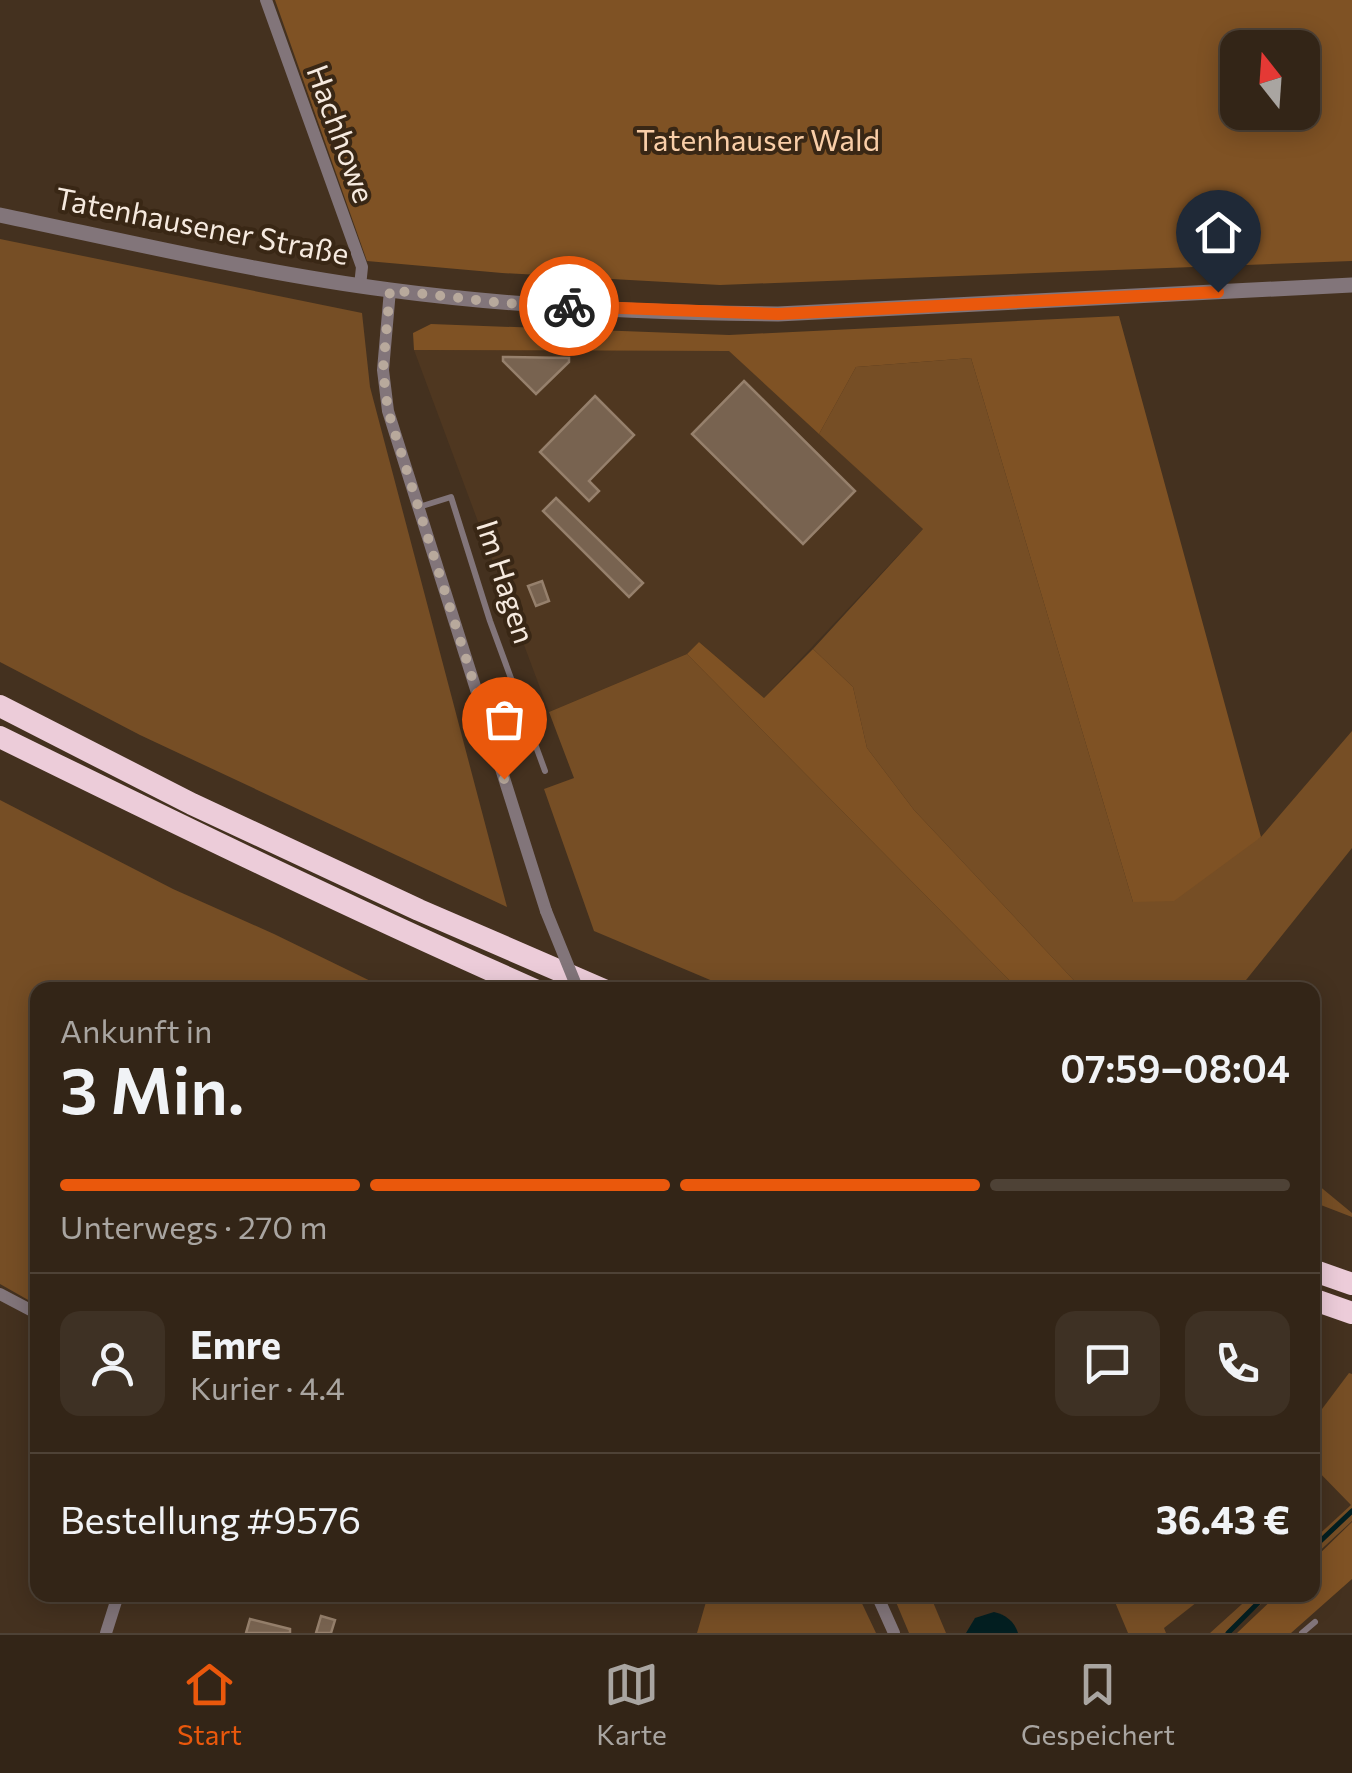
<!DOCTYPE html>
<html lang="de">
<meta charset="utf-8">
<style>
:root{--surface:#332517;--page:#3e3124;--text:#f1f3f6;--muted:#a9a5a1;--line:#4e4236;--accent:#ea580c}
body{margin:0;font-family:Commissioner,sans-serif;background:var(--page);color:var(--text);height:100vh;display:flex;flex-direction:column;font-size:38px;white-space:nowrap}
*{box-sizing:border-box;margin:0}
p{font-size:32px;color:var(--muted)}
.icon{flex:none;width:55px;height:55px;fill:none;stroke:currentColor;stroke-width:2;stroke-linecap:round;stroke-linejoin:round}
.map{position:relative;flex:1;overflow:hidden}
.details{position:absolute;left:30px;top:982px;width:1290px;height:620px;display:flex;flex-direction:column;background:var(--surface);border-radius:20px;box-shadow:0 5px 25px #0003,0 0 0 2px var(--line)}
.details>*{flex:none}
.needle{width:65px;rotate:343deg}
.controls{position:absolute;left:1220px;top:30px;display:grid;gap:20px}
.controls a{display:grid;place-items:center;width:100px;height:100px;border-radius:20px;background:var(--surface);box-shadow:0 5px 25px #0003,0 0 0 2px var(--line);font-size:50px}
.pin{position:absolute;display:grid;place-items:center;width:85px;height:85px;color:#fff;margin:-102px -42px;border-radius:50% 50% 50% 0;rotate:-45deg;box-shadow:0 0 10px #0007}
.pin .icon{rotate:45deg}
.courier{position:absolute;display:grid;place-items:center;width:100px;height:100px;margin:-50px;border:8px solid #ea580c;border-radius:50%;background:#fff;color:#222;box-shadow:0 2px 12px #0007}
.overview em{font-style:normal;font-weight:600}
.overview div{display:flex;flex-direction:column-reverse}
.overview{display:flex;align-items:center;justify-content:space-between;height:170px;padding:0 30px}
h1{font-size:65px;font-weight:600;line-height:75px}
.bar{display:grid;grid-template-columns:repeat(4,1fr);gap:15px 10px;align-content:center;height:120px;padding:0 30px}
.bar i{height:12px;border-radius:8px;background:var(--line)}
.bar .active{background:var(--accent)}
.bar p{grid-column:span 4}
.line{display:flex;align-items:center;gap:25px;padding:0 30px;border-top:2px solid var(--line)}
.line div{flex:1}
.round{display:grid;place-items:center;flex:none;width:105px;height:105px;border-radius:20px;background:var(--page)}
.menu{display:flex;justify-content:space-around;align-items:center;height:140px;border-top:2px solid var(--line);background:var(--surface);font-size:28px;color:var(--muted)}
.menu a{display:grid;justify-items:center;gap:5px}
.menu .active{color:var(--accent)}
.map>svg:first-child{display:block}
.built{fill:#4f3720}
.green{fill:#764e25}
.forest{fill:#7f5224;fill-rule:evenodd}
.water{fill:#031f21}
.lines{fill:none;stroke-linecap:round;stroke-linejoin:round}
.stream{stroke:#031f21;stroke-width:5}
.building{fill:#786350;stroke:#96806c;stroke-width:2.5}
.service{stroke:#82757a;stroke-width:6}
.minor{stroke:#82757a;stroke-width:12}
.tertiary{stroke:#82757a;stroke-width:15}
.motorway{stroke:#ecccd9;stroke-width:22}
.minor-bridge{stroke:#82757a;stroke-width:12}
.done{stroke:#b8a99c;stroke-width:10;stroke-dasharray:0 18}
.route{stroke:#ea580c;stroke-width:12}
.labels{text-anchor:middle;stroke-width:8;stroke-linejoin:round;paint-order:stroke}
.street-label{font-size:30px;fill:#f6eadf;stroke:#392715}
.park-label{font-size:30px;fill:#f9cea8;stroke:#392715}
</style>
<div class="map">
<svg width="1352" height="1633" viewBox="0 0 1352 1633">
<rect width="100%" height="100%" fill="#44311f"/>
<path class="built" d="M414,350l316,1 193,178 -159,169 -65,-56 -12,12 -138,58z"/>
<path class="green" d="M0,239l362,74 8,74 137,520 -367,-172 -140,-73z
M971,358l162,544 128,-65 91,-106v117l-114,142h-155l-169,-180 -47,-62 -14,-61 -40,-38 110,-120 -104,-95 37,-67z
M687,654l332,336h-285l-140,-59 -50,-142 30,-11 -25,-66z
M0,800l173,89 101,45 115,56h-351l-1,315 -37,-21z
M1312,1180l40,33v4l-39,-15z
M1349,1373l3,1v147l-39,36v-17l38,-35 -39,-40 1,-44z
M708,1595h150l18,38h-179z
M893,1595h37l16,38h-37z
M1112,1595h94l-42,33 2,5h-38z
M1252,1595h19l-42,38h-19z"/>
<path class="forest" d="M275,0h1077v261l-632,24 -218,-12 -135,-12zM1238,48h64v64h-64z
M1119,316l142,521 -87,64 -41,1 -162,-544 -115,9 -37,67 -90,-83 -315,-1 -1,-17 18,-9 298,11z
M699,642l65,56 49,-49 40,38 14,61 47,62 169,180h-64l-332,-336z
M1352,1522v57l-61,54h-54l40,-38h35l1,-35z"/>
<path class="water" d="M994,1612c12,3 20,9 24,21h-52l9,-15z"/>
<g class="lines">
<path class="stream" d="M1312,1549l40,-38
M1228,1633l38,-38"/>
</g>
<path class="building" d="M503,357l66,1v4l-33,32 -33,-33z
M744,381l111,110 -52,53 -111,-110z
M595,396l39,39 -45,46 10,10 -10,10 -49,-49z
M556,498l87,85 -14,14 -86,-86z
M542,581l7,20 -13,5 -8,-20z
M321,1616l14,4 -4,13h-15z
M250,1619l40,10v4h-44z"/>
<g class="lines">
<path class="service" d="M419,507l32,-10 39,124 55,150
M1302,1633l13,-11"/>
<path class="minor" d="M266,0l96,267 -2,19
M390,290l-7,80 5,41 158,500
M0,1294l38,20
M877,1595l17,38
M106,1633l12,-38"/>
<path class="tertiary" d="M0,215c129,27 259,58 390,75 128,17 259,23 388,24l574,-29"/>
<path class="motorway" d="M0,706l192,98 227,106 185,80
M0,737c177,87 354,173 535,253
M1312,1270l40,14
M1312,1299l40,14"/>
<path class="minor-bridge" d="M546,911l32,79"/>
</g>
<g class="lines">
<path class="done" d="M504,779l-116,-368 -5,-41 7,-80 113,13 66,3"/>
<path class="route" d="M569,306l209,8 440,-22"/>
</g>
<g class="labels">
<g class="street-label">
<text transform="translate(340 134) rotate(70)" y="10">Hachhowe</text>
<text transform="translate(202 227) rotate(11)" y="10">Tatenhausener Straße</text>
<text transform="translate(505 582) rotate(72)" y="10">Im Hagen</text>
</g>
<g class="park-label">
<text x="758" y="151">Tatenhauser Wald</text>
</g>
</g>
</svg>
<div class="controls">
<a><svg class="needle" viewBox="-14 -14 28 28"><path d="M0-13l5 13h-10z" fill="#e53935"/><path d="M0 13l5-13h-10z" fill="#a9a5a1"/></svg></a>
</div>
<div class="pin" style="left:504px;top:779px;background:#ea580c"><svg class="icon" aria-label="bag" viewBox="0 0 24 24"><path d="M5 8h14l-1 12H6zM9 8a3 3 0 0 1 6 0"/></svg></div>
<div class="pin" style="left:1218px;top:292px;background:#1f2937"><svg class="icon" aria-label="home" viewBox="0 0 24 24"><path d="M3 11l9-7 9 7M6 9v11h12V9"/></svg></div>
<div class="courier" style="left:569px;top:306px"><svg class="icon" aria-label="bike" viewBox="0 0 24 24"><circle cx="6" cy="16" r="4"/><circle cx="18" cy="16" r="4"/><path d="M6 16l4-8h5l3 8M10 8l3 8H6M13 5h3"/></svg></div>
<section class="details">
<div class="overview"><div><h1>3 Min.</h1><p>Ankunft in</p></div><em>07:59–08:04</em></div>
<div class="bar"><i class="active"></i><i class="active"></i><i class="active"></i><i></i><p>Unterwegs · 270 m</p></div>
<div class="line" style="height:180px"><a class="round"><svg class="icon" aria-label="person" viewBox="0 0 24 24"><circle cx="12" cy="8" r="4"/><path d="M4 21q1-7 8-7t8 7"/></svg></a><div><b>Emre</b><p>Kurier · 4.4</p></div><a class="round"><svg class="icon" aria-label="chat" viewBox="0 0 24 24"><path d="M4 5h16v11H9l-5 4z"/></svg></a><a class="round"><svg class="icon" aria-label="phone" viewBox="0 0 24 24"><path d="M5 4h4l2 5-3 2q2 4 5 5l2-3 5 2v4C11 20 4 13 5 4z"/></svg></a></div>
<div class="line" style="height:130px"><div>Bestellung #9576</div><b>36.43 €</b></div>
</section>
</div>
<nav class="menu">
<a class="active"><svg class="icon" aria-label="home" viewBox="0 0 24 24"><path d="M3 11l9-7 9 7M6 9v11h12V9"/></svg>Start</a>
<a><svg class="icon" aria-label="map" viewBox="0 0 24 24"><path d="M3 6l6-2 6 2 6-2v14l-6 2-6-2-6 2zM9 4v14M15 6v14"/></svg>Karte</a>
<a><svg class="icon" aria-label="saved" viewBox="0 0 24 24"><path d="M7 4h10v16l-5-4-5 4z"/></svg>Gespeichert</a>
</nav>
